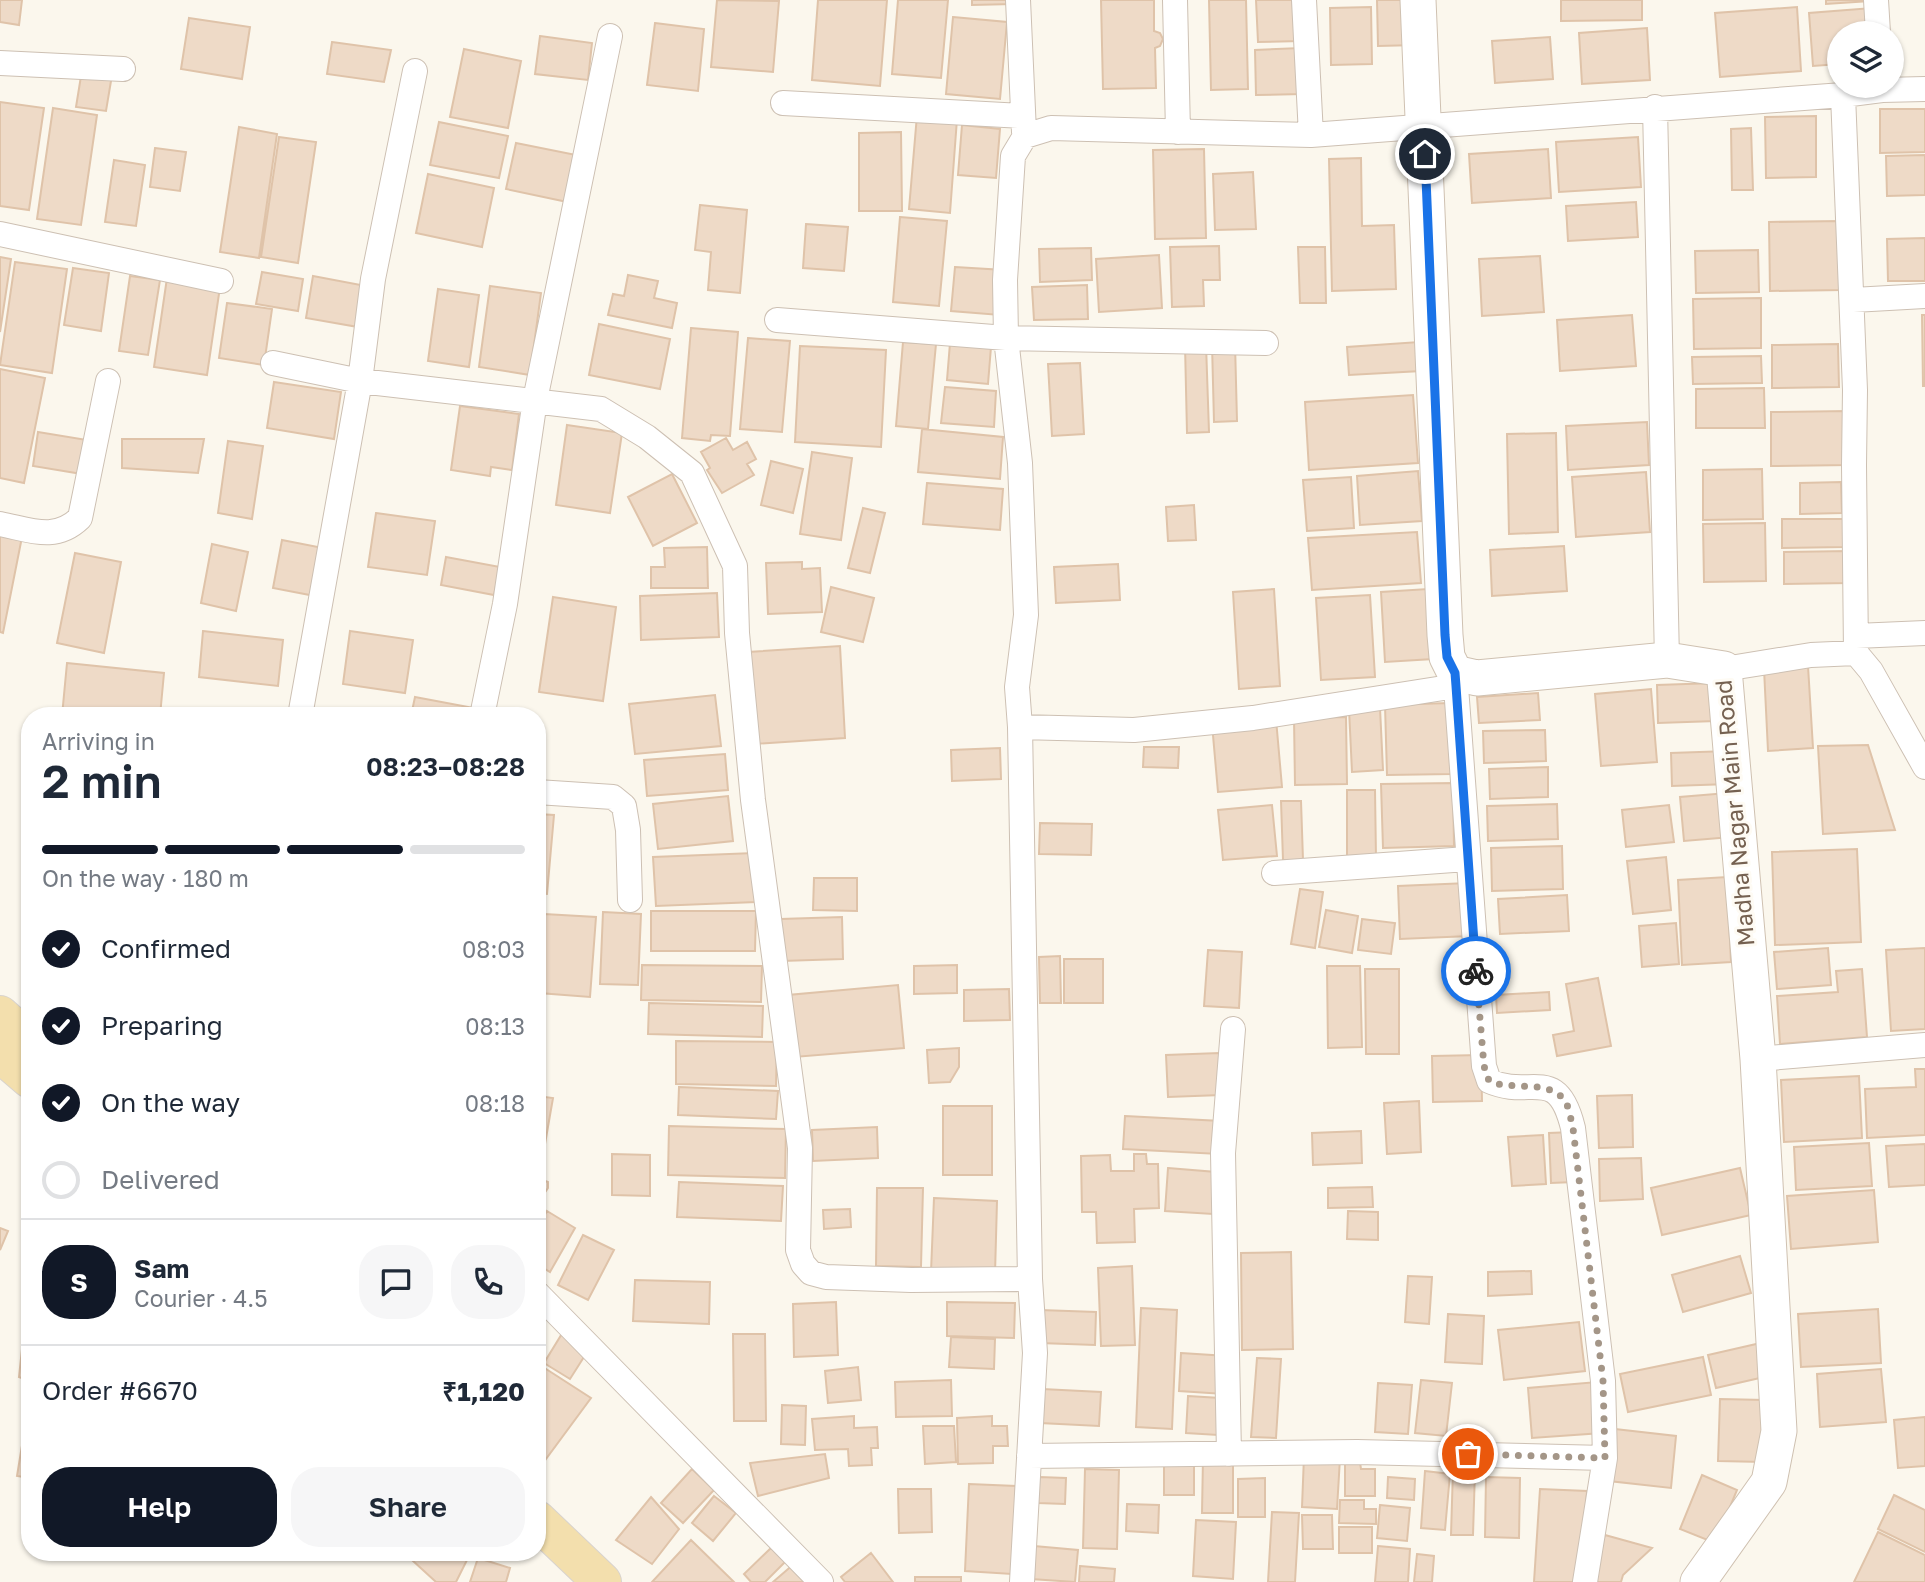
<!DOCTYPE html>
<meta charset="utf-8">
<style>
:root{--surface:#fff;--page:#f6f6f7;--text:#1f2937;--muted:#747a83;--line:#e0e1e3;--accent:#111827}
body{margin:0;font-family:"Golos Text",sans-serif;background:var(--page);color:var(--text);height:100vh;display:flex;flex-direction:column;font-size:26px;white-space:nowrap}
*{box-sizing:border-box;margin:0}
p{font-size:23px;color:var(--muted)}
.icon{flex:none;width:38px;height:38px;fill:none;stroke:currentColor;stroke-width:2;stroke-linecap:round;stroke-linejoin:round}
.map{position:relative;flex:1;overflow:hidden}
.side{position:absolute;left:21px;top:707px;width:525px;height:854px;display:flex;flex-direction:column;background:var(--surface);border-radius:28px;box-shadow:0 2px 5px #0004}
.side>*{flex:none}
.controls{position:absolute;left:1827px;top:21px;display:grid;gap:14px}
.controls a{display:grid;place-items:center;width:77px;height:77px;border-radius:50%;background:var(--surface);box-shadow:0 2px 5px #0004;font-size:35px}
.pin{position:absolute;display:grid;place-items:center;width:60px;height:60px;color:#fff;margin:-30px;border:4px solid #fff;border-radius:50%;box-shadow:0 2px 7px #0007}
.courier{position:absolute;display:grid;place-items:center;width:70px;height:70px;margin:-35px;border:5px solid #1a73e8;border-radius:50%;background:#fff;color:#222;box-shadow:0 2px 9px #0007}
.overview em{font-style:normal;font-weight:600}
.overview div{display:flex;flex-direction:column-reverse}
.overview{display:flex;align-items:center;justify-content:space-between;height:119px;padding:0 21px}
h1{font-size:46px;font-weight:600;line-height:52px}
.bar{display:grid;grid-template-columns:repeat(4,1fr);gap:10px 7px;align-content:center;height:84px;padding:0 21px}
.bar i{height:9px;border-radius:5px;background:var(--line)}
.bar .active{background:var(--accent)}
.bar p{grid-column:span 4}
.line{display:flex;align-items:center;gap:18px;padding:0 21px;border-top:2px solid var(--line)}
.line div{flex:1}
.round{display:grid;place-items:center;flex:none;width:74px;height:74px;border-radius:28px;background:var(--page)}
ol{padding:0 21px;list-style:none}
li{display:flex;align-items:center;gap:21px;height:77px}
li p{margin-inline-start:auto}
li .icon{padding:7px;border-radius:50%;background:var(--accent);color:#fff;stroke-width:4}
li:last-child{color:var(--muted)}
li i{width:38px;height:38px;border:4px solid var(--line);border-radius:50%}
.cta{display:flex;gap:14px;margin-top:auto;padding:14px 21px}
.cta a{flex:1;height:80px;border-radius:28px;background:var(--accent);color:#fff;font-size:28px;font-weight:600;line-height:80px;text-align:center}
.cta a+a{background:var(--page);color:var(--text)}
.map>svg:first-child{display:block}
.building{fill:#eedac7;stroke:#dfc3a9;stroke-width:2}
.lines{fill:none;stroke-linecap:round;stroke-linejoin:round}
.street-casing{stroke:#cdc0b3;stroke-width:26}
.secondary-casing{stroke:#cfc1b1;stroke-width:37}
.primary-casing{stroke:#d8d3ce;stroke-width:40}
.street{stroke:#fff;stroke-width:24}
.secondary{stroke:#fff;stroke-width:35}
.primary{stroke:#f3dfad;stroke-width:38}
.done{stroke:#a49688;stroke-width:7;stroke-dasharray:0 12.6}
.route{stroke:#1a73e8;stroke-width:9}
.labels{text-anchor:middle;stroke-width:6;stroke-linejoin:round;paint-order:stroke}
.street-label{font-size:23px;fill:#756151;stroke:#fefbf4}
</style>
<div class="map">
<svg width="1925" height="1582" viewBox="0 0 1925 1582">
<rect width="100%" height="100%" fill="#fbf7ed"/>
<path class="building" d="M0,0h22l-3,25 -19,-3z
M717,0l62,1 -6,71 -62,-5z
M818,0h69l-7,86 -68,-6z
M898,0h50l-7,78 -49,-4z
M972,0h41v4l-41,1z
M1101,0h53v31l6,2 3,6 -3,7 -5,2 1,40 -53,1z
M1209,0h37l2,89 -37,1z
M1256,0h44l1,41 -43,1z
M1377,0h39l1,45 -39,1z
M1561,0h81v20l-81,1z
M1826,0h44v1l-44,3z
M1371,7l1,57 -41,1 -1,-57z
M1797,7l4,64 -81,6 -5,-64z
M1872,8l2,25h-35v31l-26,2 -4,-53z
M953,17l54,5 -7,77 -54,-5z
M189,18l61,9 -8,52 -61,-10z
M655,23l49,6 -6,62 -51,-6z
M1647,28l3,52 -68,4 -3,-51z
M540,36l52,7 -4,37 -53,-6z
M1550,37l3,42 -58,4 -3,-42z
M332,42l59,8 -7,32 -57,-8z
M1301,48l1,46 -46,1 -1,-45z
M464,49l57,12 -13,67 -58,-11z
M82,70l30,5 -6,36 -30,-4z
M0,102l44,6 -15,102 -29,-4z
M53,108l44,7 -16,110 -44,-6z
M1880,109h45v43l-45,1z
M917,115l40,4 -7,94 -41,-4z
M1816,116v61l-50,1 -1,-61z
M439,122l69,14 -9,42 -69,-13z
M962,125l38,4 -4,49 -38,-3z
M239,127l38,7 -18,124 -39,-6z
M1751,128l2,62h-21l-1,-61z
M901,132l1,79h-43v-78z
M279,137l37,5 -18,121 -37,-6z
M1638,137l3,50 -82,5 -3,-50z
M516,143l65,13 -9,47 -66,-14z
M155,148l31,4 -6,39 -30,-4z
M1204,149l2,89 -51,1 -2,-89z
M1548,149l3,49 -79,5 -3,-49z
M1925,155v40l-38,1 -1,-40z
M1361,158l1,68 32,-1 2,64 -64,2 -3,-132z
M114,160l31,5 -9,61 -31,-4z
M1253,172l3,57 -41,1 -2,-56z
M428,174l66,14 -12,59 -66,-14z
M1636,202l2,35 -70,4 -2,-35z
M700,205l47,5 -7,83 -32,-3 3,-38 -16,-2z
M900,217l47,4 -8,85 -46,-4z
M1841,221l1,69 -72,1 -1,-69z
M806,224l42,3 -4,44 -41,-3z
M1925,238v43h-37l-1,-42z
M1219,246l1,34h-17l1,26 -32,1 -2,-60z
M1298,247h27l1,56h-26z
M1091,248l1,32 -52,2 -1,-33z
M1758,250l1,42 -63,1 -1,-42z
M1159,255l3,53 -63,4 -3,-53z
M1540,256l4,56 -62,4 -3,-57z
M0,257l11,2 -11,73z
M15,262l52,7 -15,104 -52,-8z
M955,267l49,3 -4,45 -49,-4z
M73,268l36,5 -8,58 -37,-6z
M262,272l41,7 -5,32 -42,-7z
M628,275l30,6 -4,17 23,5 -5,25 -64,-13 5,-21 11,2z
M130,276l30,4 -12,75 -29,-4z
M313,276l53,10 -8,41 -52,-9z
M167,278l53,9 -13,88 -53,-8z
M1087,285l1,34 -54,1 -2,-33z
M490,286l51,7 -11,82 -51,-8z
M438,289l41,6 -10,72 -41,-6z
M1761,298v50l-67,1 -1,-50z
M227,303l45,6 -8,56 -45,-7z
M1632,315l4,51 -76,5 -3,-51z
M1922,315h3v71h-2z
M599,324l71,15 -10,50 -71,-14z
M691,328l47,4 -8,104 -19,-1 -1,6 -28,-3z
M748,338l42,3 -8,91 -42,-3z
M903,342l33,2 -8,85 -32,-3z
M1419,342l2,29 -72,4 -2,-28z
M950,343l41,4 -3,37 -41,-4z
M1235,343l2,78 -23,1 -2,-78z
M1206,344l3,88 -22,1 -2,-88z
M1838,344l1,43 -67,1v-43z
M800,346l86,4 -5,97 -86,-5z
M1761,356l1,27 -69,1 -1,-27z
M1080,363l4,71 -32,2 -4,-72z
M0,369l45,9 -21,105 -24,-5z
M274,382l67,10 -7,47 -67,-11z
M945,387l51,4 -2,36 -53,-4z
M1764,388l1,40h-69v-39z
M1413,395l5,68 -109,7 -4,-68z
M460,406l59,8 -7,56 -21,-3 -1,9 -39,-6z
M1848,411l1,54 -78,1v-54z
M1647,422l2,43 -81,5 -2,-44z
M567,425l55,8 -12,80 -54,-8z
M922,429l81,8 -3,42 -82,-7z
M38,432l55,9 -5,34 -55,-9z
M1556,433l2,99 -49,2 -2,-100z
M726,438l7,12 14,-8 9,17 -9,5 7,11 -32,18 -15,-23 3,-2 -9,-16z
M122,439h82l-6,34 -76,-5z
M228,441l35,5 -11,73 -34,-6z
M812,452l40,6 -11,82 -41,-6z
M771,461l32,8 -10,44 -32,-8z
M1762,469l1,50 -60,1v-50z
M1418,471l4,50 -62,4 -3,-49z
M1646,472l4,60 -74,5 -4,-60z
M672,474l25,49 -44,23 -25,-49z
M1351,477l3,51 -47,3 -4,-51z
M1841,482l1,31 -42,1v-31z
M927,483l76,6 -3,41 -77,-6z
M1194,505l2,35 -28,1 -2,-34z
M863,508l22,5 -15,60 -22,-5z
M376,513l59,8 -8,54 -59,-8z
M1782,519h61l1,28 -62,1z
M1765,523l1,58 -62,1 -1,-58z
M1417,532l4,51 -109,7 -4,-52z
M0,533l22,4 -19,96 -3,-1z
M282,540l41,8 -8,48 -42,-8z
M212,544l36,8 -12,59 -35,-8z
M1564,546l3,45 -75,5 -2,-46z
M707,547l1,41h-57v-21h14l-1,-19z
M1849,551l1,32 -66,1v-32z
M75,553l46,9 -17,91 -47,-10z
M446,557l54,10 -6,28 -53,-10z
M802,562v7l18,-1 2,44 -54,2 -2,-51z
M1118,564l2,36 -64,3 -2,-36z
M831,587l43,11 -11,44 -42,-10z
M1274,589l6,97 -41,3 -6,-97z
M1428,589l5,70 -48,3 -4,-70z
M717,593l2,44 -78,3 -1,-44z
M1370,595l5,82 -54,3 -5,-82z
M553,597l63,10 -13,94 -64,-9z
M203,631l80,9 -5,46 -79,-9z
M350,631l63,9 -8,53 -62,-9z
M840,646l5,92 -91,6 -6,-92z
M67,663l97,10 -4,43h-98z
M1808,666l5,82 -45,3 -4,-82z
M1715,683l1,38 -58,2 -1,-38z
M1651,689l6,73 -56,4 -6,-72z
M1538,693l2,27 -61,3 -2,-26z
M715,695l6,51 -86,8 -6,-50z
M415,697l64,12 -1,7h-67z
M1450,703l2,71 -65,1 -2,-70z
M1380,708l3,62 -31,2 -3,-63z
M1346,717l1,67 -52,1 -1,-67z
M1276,719l6,68 -64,5 -6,-68z
M1545,730l1,31 -62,2 -1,-32z
M1868,745l27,85 -72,4 -5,-88z
M1144,747h35l-1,21 -35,-1z
M1000,748l1,31 -49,2 -1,-31z
M1728,751l1,33 -57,2 -1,-33z
M725,754l3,36 -81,6 -3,-36z
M1548,767v30l-58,2 -1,-30z
M1453,783l1,63 -71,2 -2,-64z
M1347,790h28l1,68h-29z
M1727,793l4,44 -47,4 -4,-44z
M728,796l5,45 -75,8 -5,-45z
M1281,801h20l2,59h-20z
M1557,804l1,35 -70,2 -1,-35z
M1272,805l5,51 -54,4 -5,-50z
M1669,805l5,37 -48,5 -4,-37z
M537,814l17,1 -7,79 -10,-1z
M1040,823l52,1 -1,31 -52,-1z
M1562,846l1,43 -71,2 -1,-43z
M1857,849l4,93 -86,3 -3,-93z
M754,853l2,49 -100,4 -3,-49z
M1666,857l5,53 -38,4 -6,-53z
M1727,877l4,85 -49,3 -4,-85z
M814,878h43v33l-44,-1z
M1468,883l2,53 -70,3 -2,-53z
M1300,889l23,3 -8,56 -24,-4z
M1567,895l2,36 -69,3 -2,-35z
M1326,910l32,6 -6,37 -33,-6z
M651,911h105l-1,40h-104z
M603,912l38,2 -3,71 -38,-1z
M544,914l52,3 -6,80 -51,-4z
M842,917l1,42 -61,2 -1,-42z
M1362,919l33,4 -4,31 -33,-4z
M1676,923l3,41 -37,3 -3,-41z
M1828,948l3,37 -54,4 -3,-37z
M1925,948v81l-34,2 -5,-81z
M1208,950l34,2 -3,56 -35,-2z
M1060,956l1,47h-21l-1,-46z
M1064,959h39v44h-39z
M642,965l120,1 -1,36 -120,-2z
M957,965v28l-43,1v-28z
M1327,966h33l2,81 -34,1z
M1365,969h34v85h-33z
M1862,969l5,68 -87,7 -3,-48 61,-4 -2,-21z
M1598,978l13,68 -54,10 -4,-21 21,-4 -8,-47z
M898,985l6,63 -110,9 -6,-62z
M1009,989l1,31 -46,1v-31z
M1549,992l1,18 -53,3 -1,-18z
M649,1003l114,3 -1,31 -114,-3z
M676,1041l101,1 -1,44 -100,-2z
M959,1048v19l-9,15 -21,1 -2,-33z
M1219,1053l2,42 -53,2 -2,-42z
M1481,1055l1,46 -49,1 -1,-46z
M1915,1069h10v66l-58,3 -2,-49 51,-2z
M1859,1076l3,62 -78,4 -3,-62z
M679,1087l99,4 -2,28 -98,-4z
M1632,1095l1,52 -34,1 -2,-52z
M537,1096l16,2 -12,69 -4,-2z
M1419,1101l2,51 -34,2 -3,-51z
M943,1106h49v69h-49z
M1125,1116l96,5 -2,33 -96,-5z
M669,1126l117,3 -1,49 -117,-3z
M877,1127l1,31 -65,3 -1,-31z
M1361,1131l1,32 -49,2 -1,-32z
M1573,1132l1,50 -23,1 -2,-50z
M1543,1135l3,49 -34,2 -4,-49z
M1869,1143l3,43 -76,4 -2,-43z
M1925,1144v41l-36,2 -3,-41z
M612,1154l38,1v41l-38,-1z
M1134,1154h12l1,10h11l1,44 -25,1 1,33 -38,1 -1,-31h-14l-1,-56 29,-1 1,16h23z
M1641,1158l2,41 -43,2 -1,-42z
M1168,1168l48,4 -3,42 -48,-3z
M1740,1168l11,47 -89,20 -11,-47z
M537,1178l11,4v6l-11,16z
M679,1182l104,4 -2,35 -104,-4z
M1372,1187l1,20 -45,1v-20z
M877,1188h46l-2,79 -45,-1z
M1874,1190l4,52 -87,7 -4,-53z
M934,1198l63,3 -2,73 -64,-2z
M850,1209l1,18 -27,2 -1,-19z
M547,1211l28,17 -25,44 -13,-8v-36z
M1348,1211l30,1v28l-31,-1z
M0,1228l8,3 -8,19z
M583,1235l31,15 -26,50 -30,-15z
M1291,1252l2,97 -51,1 -1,-97z
M1740,1256l11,37 -68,19 -11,-37z
M1132,1266l3,79 -34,1 -3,-78z
M1531,1271l1,23 -44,2v-24z
M1408,1276l24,1 -3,47 -24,-2z
M635,1280l75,2 -1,42 -76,-3z
M836,1302l2,53 -44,2 -1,-53z
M947,1302l68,1 -1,35 -67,-2z
M1141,1308l36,2 -5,119 -36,-2z
M1878,1309l3,54 -80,4 -3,-53z
M30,1310v71l-11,-4 6,-56z
M1040,1310l56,2 -1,33 -55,-2z
M1448,1314l36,2 -2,48 -37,-2z
M1579,1322l6,49 -81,9 -6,-50z
M563,1332l26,17 -19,30 -26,-16z
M733,1334h32l1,87h-32z
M951,1337l44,2 -1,30 -45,-2z
M1765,1342l8,33 -57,13 -8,-33z
M1181,1353l46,3 -3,38 -45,-3z
M1703,1357l8,38 -83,17 -8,-38z
M1257,1358l24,1 -5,79 -25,-1z
M543,1367l48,31 -48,65 -6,-5v-82z
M858,1367l3,33 -33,3 -3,-32z
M1881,1369l5,53 -66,5 -3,-53z
M951,1380l1,36 -56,1 -1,-35z
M1421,1380l31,3 -6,53 -31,-3z
M1597,1382l5,51 -70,5 -4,-50z
M1378,1383l34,2 -4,49 -33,-2z
M1042,1389l59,3 -2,34 -59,-3z
M1188,1396l32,2 -2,37 -32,-2z
M30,1397v81l-13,-2z
M1720,1399l45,1 -1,62 -46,-1z
M782,1405l24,1 -1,39 -24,-1z
M854,1416v12l23,-1 1,21h-7l1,17 -23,1 -1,-17 -33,1 -3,-31z
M992,1416v10h15l1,20h-15v17l-35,1 -1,-46z
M1925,1417v49l-27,2 -4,-48z
M923,1426h31l2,36 -31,2z
M1615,1429l61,7 -5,52 -62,-7z
M825,1454l4,24 -71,18 -8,-33z
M1304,1456l36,2 -3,51 -35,-2z
M1164,1458h30v37h-30z
M1203,1458h30v55h-31z
M1345,1459l15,3 1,7h14v27h-30z
M692,1469l22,21 -31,33 -22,-20z
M1085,1469l34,1 -2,79 -34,-1z
M1453,1469l22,1 -2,65h-22z
M1425,1471l25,3 -5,56 -24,-2z
M1702,1475l35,15 -22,53 -35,-14z
M1039,1477l27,1 -1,26 -27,-1z
M1388,1477l27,2 -1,21 -27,-2z
M1486,1477l34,1 -1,60 -34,-1z
M1265,1478v39h-27v-38z
M969,1484l47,2 -4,88 -47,-3z
M898,1489h33l1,43 -33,1z
M1540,1489l47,2 -6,91h-47z
M1894,1495l31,15v42l-47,-23z
M714,1496l22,17 -23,28 -21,-18z
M651,1497l28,32 -27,35 -36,-24z
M1340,1500h24v9h12v15l-37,-1z
M1127,1504l32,1 -1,28 -32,-2z
M1380,1505l30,3 -3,33 -30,-3z
M1272,1512l27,1 -4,69h-27z
M1302,1515h30l1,34h-30z
M1196,1520l40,2 -3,57 -40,-3z
M1339,1527h33v26h-33z
M1878,1532l47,23v27h-71z
M1605,1535l47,13 -29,27 -2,7h-30z
M691,1540l43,42h-82z
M1034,1546l44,4 -3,32 -44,-3z
M1378,1546l32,3 -2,33h-33z
M772,1547l14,14 -21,21h-14l-7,-8z
M417,1552h54l-15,30h-20l-24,-22z
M871,1553l22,29h-48l-4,-5z
M1417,1554l17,2 -2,26h-18z
M478,1558l32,10 -4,14h-36z
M795,1563l11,19h-33z
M1080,1566l35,3 -1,13h-35z
M915,1577h46v5h-46z"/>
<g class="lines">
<defs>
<path id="street" d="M1018,0l6,132
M1175,0l3,132
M1304,0l7,135
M1876,0l2,33
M0,63l123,6
M1843,95l12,295 -1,75 2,188
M783,103l239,13
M1655,107l12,553
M0,234l221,47
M1853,300l72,-4
M777,320l229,18 260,5
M273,363l87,18 241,28 46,28 45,36 43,93 2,67 16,167 47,348 -2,102 5,14 8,9 15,4 85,3 119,-1
M0,524c31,6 55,18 80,-6l28,-137
M1856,636l69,-3
M1724,669l87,-14 45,-2 15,18 54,96
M1455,673l29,393 5,15c42,19 68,-18 84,47l30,253 2,77 -20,124
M300,716l60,-335 13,-102 42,-208
M482,716l23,-112 30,-204 75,-364
M1020,727l114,3 119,-12 203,-32
M537,792l76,5 11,9 4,24 2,70
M1274,873l193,-14
M1758,1059l167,-14
M537,1293l284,289
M1229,1454l-6,-301 10,-124
M1029,1456l328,-4 248,6
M1022,1582l13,-229 -5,-74 -10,-552 -3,-40 9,-72 -6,-152 -14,-125 -1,-58 8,-124 12,-20 26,-8 260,7 532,-40 39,-5 43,-1"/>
<path id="secondary" d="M1418,0l27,635 2,22 8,16 22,5 190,-18 57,9 34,390 21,372 -10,51 -71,100"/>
<path id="primary" d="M0,1015l30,27
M0,1053l30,26
M537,1520l65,62"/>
</defs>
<use href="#street" class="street-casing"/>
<use href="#secondary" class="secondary-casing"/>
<use href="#primary" class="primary-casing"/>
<use href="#street" class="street"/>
<use href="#secondary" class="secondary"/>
<use href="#primary" class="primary"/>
</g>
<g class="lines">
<path class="done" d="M1468,1454l137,4 -2,-77 -30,-253c-2,-7 -3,-16 -6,-23 -13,-28 -54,-13 -78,-24l-5,-15 -8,-95"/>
<path class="route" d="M1425,154l20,481 2,22 8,16 1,13 20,285"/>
</g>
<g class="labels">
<g class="street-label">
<text transform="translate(1735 813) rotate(-95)" y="8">Madha Nagar Main Road</text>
</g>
</g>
</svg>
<div class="controls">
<a><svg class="icon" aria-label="layers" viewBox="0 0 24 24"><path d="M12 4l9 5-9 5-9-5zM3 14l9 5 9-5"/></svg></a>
</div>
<div class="pin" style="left:1468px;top:1454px;background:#ea580c"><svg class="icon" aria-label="bag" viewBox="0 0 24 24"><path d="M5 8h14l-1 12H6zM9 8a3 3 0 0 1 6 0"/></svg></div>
<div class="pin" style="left:1425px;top:154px;background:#1f2937"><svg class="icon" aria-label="home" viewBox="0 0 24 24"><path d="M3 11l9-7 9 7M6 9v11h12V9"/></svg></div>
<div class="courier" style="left:1476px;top:971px"><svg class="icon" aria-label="bike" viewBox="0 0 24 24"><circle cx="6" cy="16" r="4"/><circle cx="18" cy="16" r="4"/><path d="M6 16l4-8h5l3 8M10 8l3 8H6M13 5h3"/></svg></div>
<section class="side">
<div class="overview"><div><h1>2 min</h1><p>Arriving in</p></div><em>08:23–08:28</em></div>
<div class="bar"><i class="active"></i><i class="active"></i><i class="active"></i><i></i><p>On the way · 180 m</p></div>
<ol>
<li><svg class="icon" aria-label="check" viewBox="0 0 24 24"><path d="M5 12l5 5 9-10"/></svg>Confirmed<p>08:03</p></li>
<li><svg class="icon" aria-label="check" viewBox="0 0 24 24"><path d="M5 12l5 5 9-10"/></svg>Preparing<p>08:13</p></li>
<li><svg class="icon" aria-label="check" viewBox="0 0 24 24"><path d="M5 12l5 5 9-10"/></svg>On the way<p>08:18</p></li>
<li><i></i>Delivered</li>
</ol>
<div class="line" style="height:126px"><b class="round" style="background:var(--accent);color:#fff">S</b><div><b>Sam</b><p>Courier · 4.5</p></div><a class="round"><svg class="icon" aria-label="chat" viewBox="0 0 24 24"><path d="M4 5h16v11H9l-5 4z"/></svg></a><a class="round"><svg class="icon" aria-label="phone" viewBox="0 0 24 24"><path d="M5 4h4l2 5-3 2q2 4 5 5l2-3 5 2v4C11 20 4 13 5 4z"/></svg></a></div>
<div class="line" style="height:91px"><div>Order #6670</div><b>₹1,120</b></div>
<div class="cta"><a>Help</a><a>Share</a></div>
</section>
</div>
